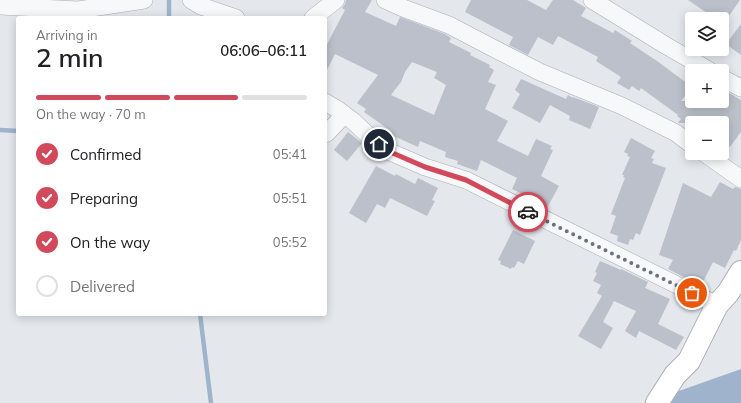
<!DOCTYPE html>
<meta charset="utf-8">
<style>
:root{--surface:#fff;--page:#f6f6f6;--text:#202124;--muted:#757577;--line:#e0e0e0;--accent:#d1495b}
body{margin:0;font-family:Mulish,sans-serif;background:var(--page);color:var(--text);height:100vh;display:flex;flex-direction:column;font-size:15px;white-space:nowrap}
*{box-sizing:border-box;margin:0}
p{font-size:13px;color:var(--muted)}
.icon{flex:none;width:22px;height:22px;fill:none;stroke:currentColor;stroke-width:2;stroke-linecap:round;stroke-linejoin:round}
.map{position:relative;flex:1;overflow:hidden}
.side{position:absolute;left:16px;top:16px;width:311px;height:300px;display:flex;flex-direction:column;background:var(--surface);border-radius:4px;box-shadow:0 2px 10px #0003}
.side>*{flex:none}
.controls{position:absolute;left:685px;top:12px;display:grid;gap:8px}
.controls a{display:grid;place-items:center;width:44px;height:44px;border-radius:4px;background:var(--surface);box-shadow:0 2px 10px #0003;font-size:20px}
.pin{position:absolute;display:grid;place-items:center;width:34px;height:34px;color:#fff;margin:-17px;border:2px solid #fff;border-radius:50%;box-shadow:0 1px 4px #0007}
.courier{position:absolute;display:grid;place-items:center;width:40px;height:40px;margin:-20px;border:3px solid #d1495b;border-radius:50%;background:#fff;color:#222;box-shadow:0 1px 5px #0007}
.summary em{font-style:normal;font-weight:600}
.summary div{display:flex;flex-direction:column-reverse}
.summary{display:flex;align-items:center;justify-content:space-between;height:68px;padding:0 20px}
h1{font-size:26px;font-weight:600;line-height:30px}
.bar{display:grid;grid-template-columns:repeat(4,1fr);gap:6px 4px;align-content:center;height:48px;padding:0 20px}
.bar i{height:5px;border-radius:3px;background:var(--line)}
.bar .selected{background:var(--accent)}
.bar p{grid-column:span 4}
ol{padding:0 20px;list-style:none}
li{display:flex;align-items:center;gap:12px;height:44px}
li p{margin-inline-start:auto}
li .icon{padding:4px;border-radius:50%;background:var(--accent);color:#fff;stroke-width:4}
li:last-child{color:var(--muted)}
li i{width:22px;height:22px;border:2px solid var(--line);border-radius:50%}
.map>svg:first-child{display:block}
.water{fill:#9fb4cc}
.lines{fill:none;stroke-linecap:round;stroke-linejoin:round}
.stream{stroke:#9fb4cc;stroke-width:4.5}
.building{fill:#bbc0ca;fill-rule:evenodd}
.street-casing{stroke:#a9aeb7;stroke-width:18}
.secondary-casing{stroke:#a9aeb7;stroke-width:24}
.street{stroke:#f7f8fa;stroke-width:17}
.secondary{stroke:#fff;stroke-width:22}
.done{stroke:#6c737f;stroke-width:4;stroke-dasharray:0 7.2}
.route{stroke:#d1495b;stroke-width:5}
</style>
<div class="map">
<svg width="741" height="403" viewBox="0 0 741 403">
<rect width="100%" height="100%" fill="#e4e7ec"/>
<path class="water" d="M741,369v34h-96z"/>
<g class="lines">
<path class="stream" d="M169,0v18
M0,130l18,1
M200,314l11,89"/>
</g>
<path class="building" d="M346,0h26l-7,12 31,14 4,-9 45,17 6,4 -2,4 22,11 -1,2 20,10 -1,2 5,3 -6,12 8,3 -11,24 23,12 -11,20 31,15 8,-17 16,7 -2,3 3,1 -12,26 18,10 -12,22 -13,-6 1,-2 -23,-11 5,-11 -36,-18 -4,11 -20,-7 1,-3 -13,-4 1,-5 -26,-11 -2,6 -29,-13 2,-3 -27,-19 2,-3 -9,-6 21,-28 -43,-21 -10,20v-26l20,-38 -3,-2 3,-4zM412,62l25,10 -3,6 12,7 -12,30 -43,-20 10,-13 4,-10z
M471,0h56l19,10 7,-10h20l13,8 -5,8 32,17 2,-3 17,11 -2,2 27,18 35,26 -11,14h41v-12l19,11v32l-11,15 -8,-6v-18h-44l3,-4 -4,-3 1,-1 -37,-27 -2,3 -7,-5 -3,4 -12,-7 4,-6 -25,-16 2,-4 -40,-21 -5,9 -15,-8 -10,18 -19,-10 4,-8 -48,-25z
M688,0h52l-16,23 -2,-2v-2h-3l-5,-3 -1,1z
M741,24v31l-15,-11z
M521,79l45,20 2,-4 5,3v-1l26,10 -9,22 -21,-9 1,-4 -20,-11 -10,18 -28,-15 8,-14 -5,-4z
M348,132l14,11 -15,18 -13,-11z
M631,138l24,13 -4,7 3,1 -2,4 14,5 -26,67 -4,-2 -3,7 -3,-1 -2,6 -11,-4 1,-5 -8,-3 6,-17 -5,-2 14,-36 -2,-1 1,-2h-2l8,-18 -3,-1 1,-2 -4,-2z
M376,166l19,10 1,-2 19,10 3,-6 20,10 -6,12 3,1 -8,15 -37,-18 -5,10 -8,-4 -11,19 -17,-10z
M720,182l13,7 2,-2 6,2v51l-5,11 -2,-1 -9,18 -12,-6 -12,24 -33,-17 5,-9 -14,-5 24,-72 28,14z
M513,230l22,11 -11,23 -6,-3 -4,7 -2,-1 -1,2 -11,-5 1,-3 -3,-1z
M600,261l21,9v-1l27,13 -3,6 25,11 -12,25 26,13 -8,13 -37,-19 -3,7 -11,-7 11,-20 -22,-10 -11,21 10,6 -12,21 -23,-13 24,-40 -5,-3 4,-8 -8,-4 4,-8 -2,-1z"/>
<g class="lines">
<defs>
<path id="street" d="M191,0l10,6 35,12
M385,0l18,8 46,17 42,22 49,25 82,34 54,27 16,12
M592,0l73,45 45,26
M0,6l78,4 66,-10
M313,18l23,-18
M722,78l19,10
M325,102l12,7 16,12 17,16 18,14 37,16 41,13 251,125
M325,134l2,-1 17,-18
M704,153l37,26"/>
<path id="secondary" d="M657,403l18,-28 14,-14 28,-56 11,-12 13,-21"/>
</defs>
<use href="#street" class="street-casing"/>
<use href="#secondary" class="secondary-casing"/>
<use href="#street" class="street"/>
<use href="#secondary" class="secondary"/>
</g>
<g class="lines">
<path class="done" d="M528,212l164,81"/>
<path class="route" d="M379,144l9,7 37,16 41,13 62,32"/>
</g>
</svg>
<div class="controls">
<a><svg class="icon" aria-label="layers" viewBox="0 0 24 24"><path d="M12 4l9 5-9 5-9-5zM3 14l9 5 9-5"/></svg></a>
<a>+</a>
<a>−</a>
</div>
<div class="pin" style="left:692px;top:293px;background:#ea580c"><svg class="icon" aria-label="bag" viewBox="0 0 24 24"><path d="M5 8h14l-1 12H6zM9 8a3 3 0 0 1 6 0"/></svg></div>
<div class="pin" style="left:379px;top:144px;background:#1f2937"><svg class="icon" aria-label="home" viewBox="0 0 24 24"><path d="M3 11l9-7 9 7M6 9v11h12V9"/></svg></div>
<div class="courier" style="left:528px;top:212px"><svg class="icon" aria-label="car" viewBox="0 0 24 24"><path d="M5 17H2v-5l4-1 3-4h7l3 4 3 1v5h-3M9 17h6M6 11h13"/><circle cx="7" cy="17" r="2"/><circle cx="17" cy="17" r="2"/></svg></div>
<section class="side">
<div class="summary"><div><h1>2 min</h1><p>Arriving in</p></div><em>06:06–06:11</em></div>
<div class="bar"><i class="selected"></i><i class="selected"></i><i class="selected"></i><i></i><p>On the way · 70 m</p></div>
<ol>
<li><svg class="icon" aria-label="check" viewBox="0 0 24 24"><path d="M5 12l5 5 9-10"/></svg>Confirmed<p>05:41</p></li>
<li><svg class="icon" aria-label="check" viewBox="0 0 24 24"><path d="M5 12l5 5 9-10"/></svg>Preparing<p>05:51</p></li>
<li><svg class="icon" aria-label="check" viewBox="0 0 24 24"><path d="M5 12l5 5 9-10"/></svg>On the way<p>05:52</p></li>
<li><i></i>Delivered</li>
</ol>
</section>
</div>
